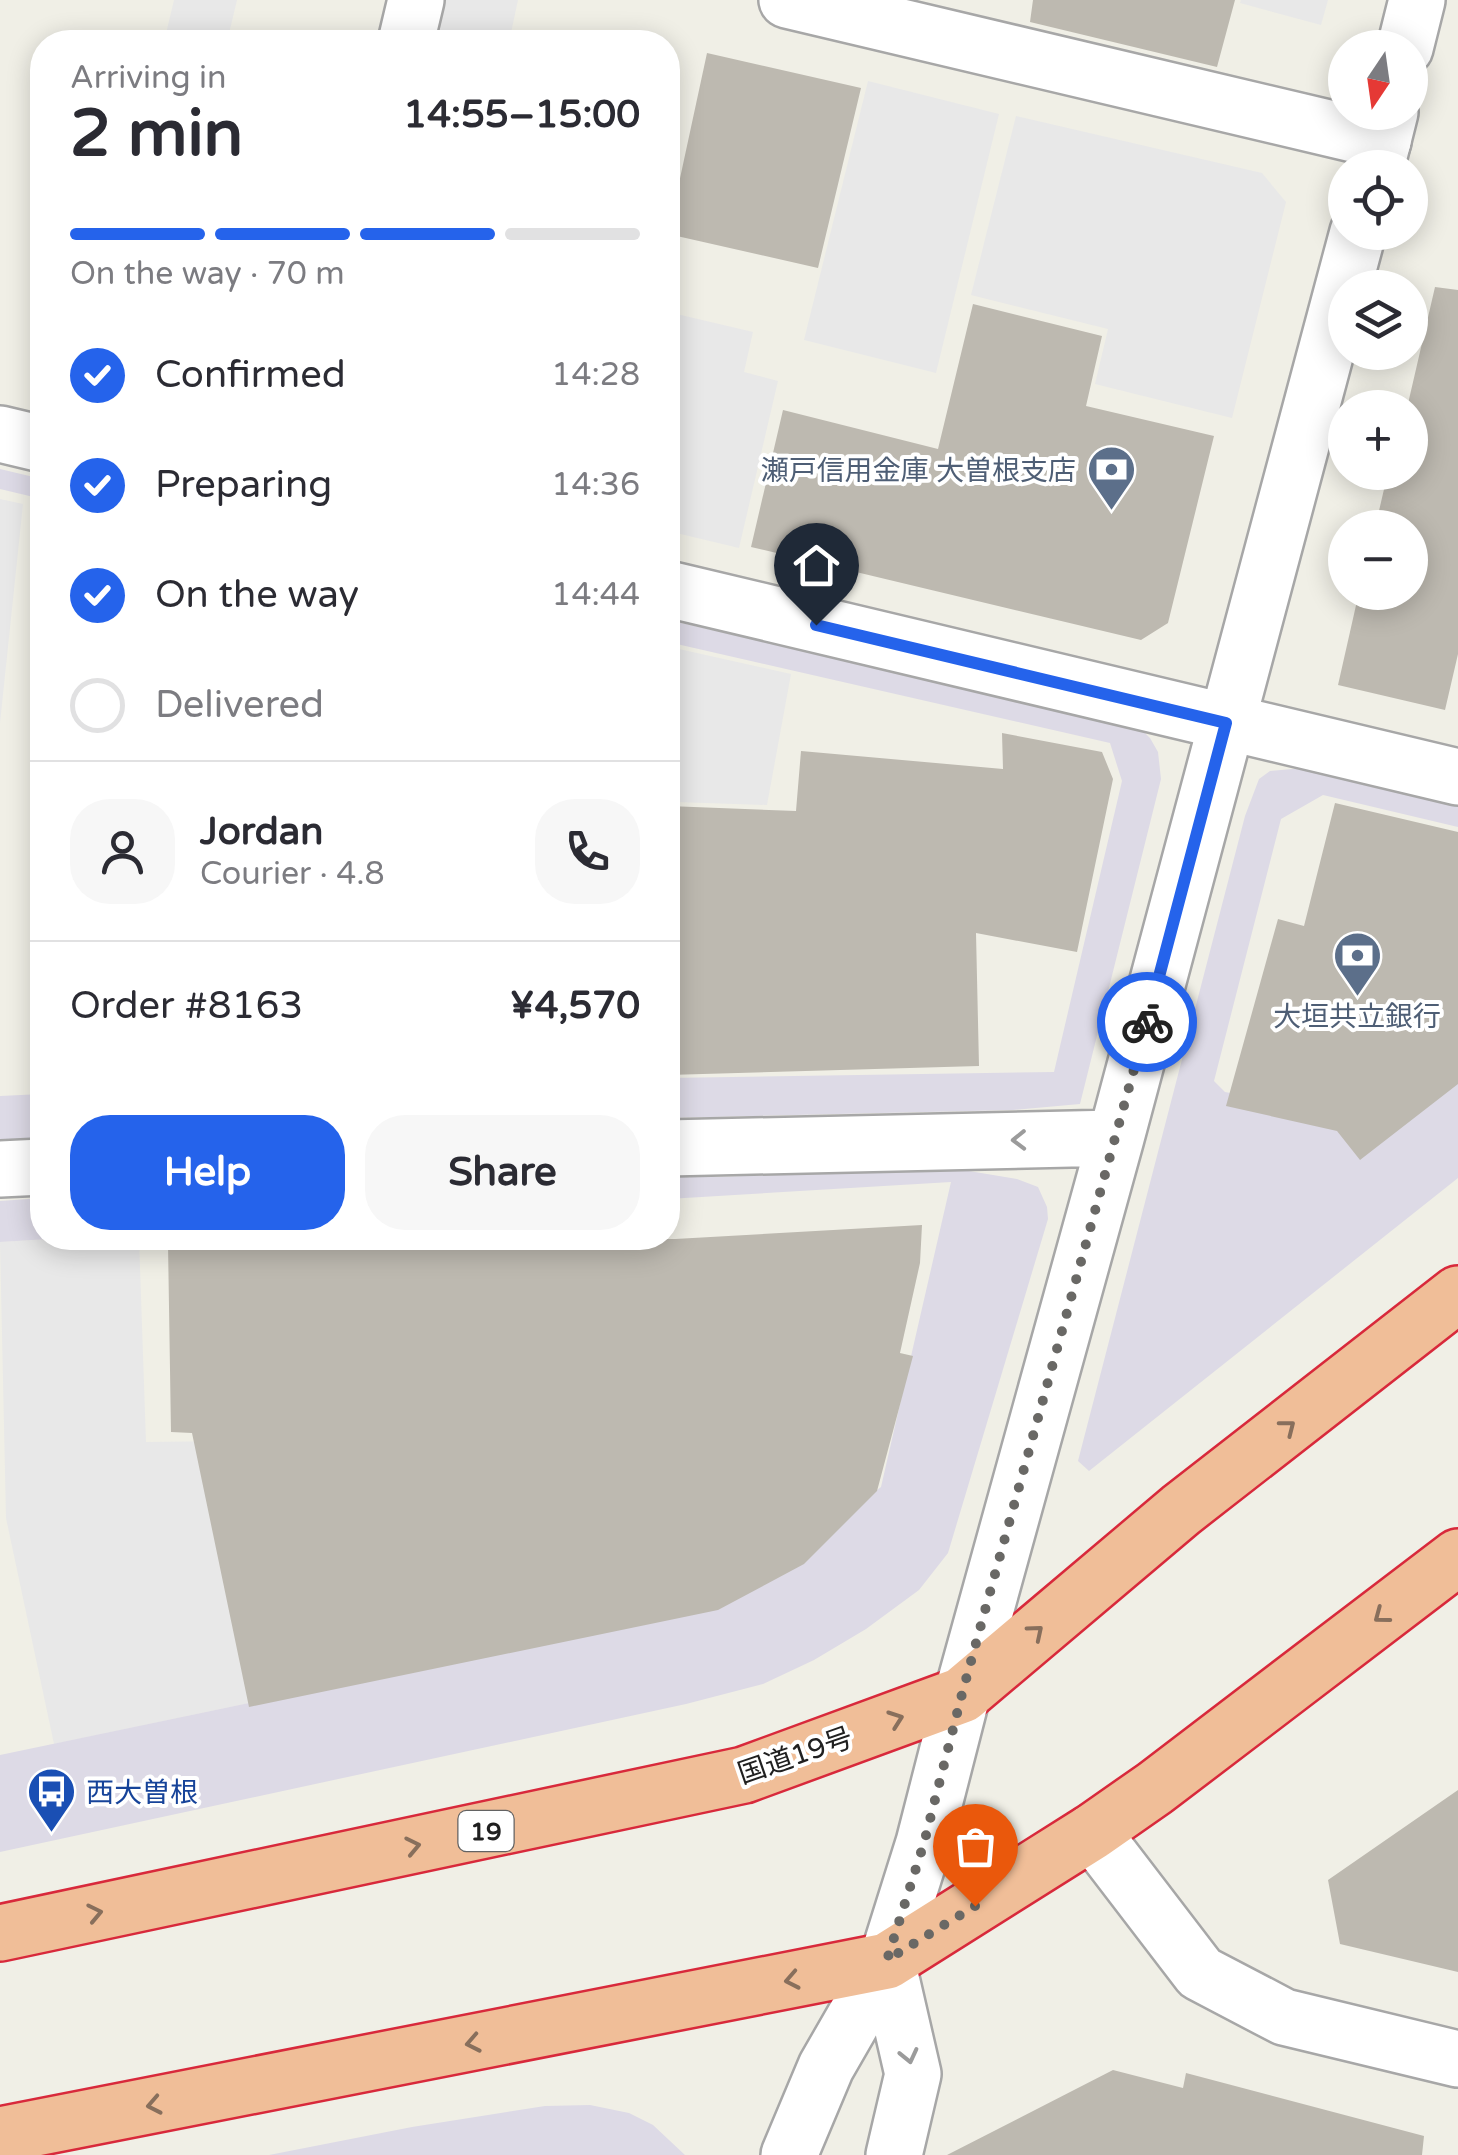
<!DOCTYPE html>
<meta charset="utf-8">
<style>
:root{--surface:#fff;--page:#f7f7f7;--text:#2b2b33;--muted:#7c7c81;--line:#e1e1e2;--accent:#2563eb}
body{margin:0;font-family:"Varela Round","Noto Sans JP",sans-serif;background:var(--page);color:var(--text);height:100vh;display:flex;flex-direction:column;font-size:38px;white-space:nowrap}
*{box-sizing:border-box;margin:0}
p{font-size:32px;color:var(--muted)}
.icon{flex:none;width:55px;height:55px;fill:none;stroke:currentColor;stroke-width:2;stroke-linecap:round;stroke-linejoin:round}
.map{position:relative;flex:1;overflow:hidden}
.drawer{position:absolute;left:30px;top:30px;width:650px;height:1220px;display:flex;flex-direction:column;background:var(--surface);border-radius:40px;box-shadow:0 5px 25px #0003}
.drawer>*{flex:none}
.needle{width:65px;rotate:193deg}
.fabs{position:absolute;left:1328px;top:30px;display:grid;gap:20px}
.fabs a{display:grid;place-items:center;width:100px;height:100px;border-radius:50%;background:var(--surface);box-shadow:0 5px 25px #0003;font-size:50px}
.pin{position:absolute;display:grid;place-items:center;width:85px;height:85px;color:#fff;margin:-102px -42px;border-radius:50% 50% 50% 0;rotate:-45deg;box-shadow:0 0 10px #0007}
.pin .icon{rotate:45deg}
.courier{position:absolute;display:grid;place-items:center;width:100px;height:100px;margin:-50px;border:8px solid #2563eb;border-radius:50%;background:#fff;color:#222;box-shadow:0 2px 12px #0007}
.summary em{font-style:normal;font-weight:800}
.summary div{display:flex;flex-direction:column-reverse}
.summary{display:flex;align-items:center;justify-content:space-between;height:170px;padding:0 40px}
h1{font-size:65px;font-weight:800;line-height:75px}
.bar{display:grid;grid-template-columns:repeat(4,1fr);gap:15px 10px;align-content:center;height:120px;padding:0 40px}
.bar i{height:12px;border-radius:8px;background:var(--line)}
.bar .on{background:var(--accent)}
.bar p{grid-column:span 4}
.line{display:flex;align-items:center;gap:25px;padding:0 40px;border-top:2px solid var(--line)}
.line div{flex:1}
.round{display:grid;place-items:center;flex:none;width:105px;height:105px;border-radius:40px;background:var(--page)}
ol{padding:0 40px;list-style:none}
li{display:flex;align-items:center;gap:30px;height:110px}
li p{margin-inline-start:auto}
li .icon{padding:10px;border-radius:50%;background:var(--accent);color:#fff;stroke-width:4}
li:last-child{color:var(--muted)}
li i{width:55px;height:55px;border:5px solid var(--line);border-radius:50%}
.action{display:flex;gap:20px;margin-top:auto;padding:20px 40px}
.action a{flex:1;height:115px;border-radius:40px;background:var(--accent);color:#fff;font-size:40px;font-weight:800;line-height:115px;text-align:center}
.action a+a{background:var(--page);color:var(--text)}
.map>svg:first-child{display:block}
.parking{fill:#e8e8e8}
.plaza{fill:#dddae6}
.building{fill:#bdb9b0}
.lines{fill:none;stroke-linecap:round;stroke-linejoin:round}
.minor-casing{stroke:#a7a7a7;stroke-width:60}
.tertiary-casing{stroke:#a7a7a7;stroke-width:60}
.trunk-casing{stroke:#d8293b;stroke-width:60}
.minor{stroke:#fff;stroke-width:55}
.tertiary{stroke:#fff;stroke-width:55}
.trunk{stroke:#f0be98;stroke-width:55}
.oneway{stroke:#9b9b9b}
.oneway2{stroke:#886f5c}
.done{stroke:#696865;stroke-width:10;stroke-dasharray:0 18}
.route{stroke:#2563eb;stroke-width:12}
.labels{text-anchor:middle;stroke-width:8;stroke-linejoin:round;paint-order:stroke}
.shield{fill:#fff;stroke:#636363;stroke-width:2.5}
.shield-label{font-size:25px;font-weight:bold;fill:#202020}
.service-label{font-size:28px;fill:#4e5e75;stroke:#fff;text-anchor:end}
.street-label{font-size:28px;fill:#202020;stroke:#fff}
.transit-label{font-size:28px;fill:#164399;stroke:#fff;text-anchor:start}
</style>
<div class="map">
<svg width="1458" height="2155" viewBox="0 0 1458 2155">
<rect width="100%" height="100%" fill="#f0efe6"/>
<path class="parking" d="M174,0h63l-10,42h-63z
M446,0h72l-9,42h-73z
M1241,0h87l-7,25 -81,-22z
M868,81l131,33 -63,259 -132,-33z
M1016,116l246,57 24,29 -54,216 -137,-34 13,-55 -137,-34z
M668,312l85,20 -9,40 34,9 -39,167 -71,-17z
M0,499l23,5 -23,219z
M679,649l112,25 -24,131 -91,-3 -8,-23v-53z
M66,1238h73l7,204 87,-1 44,256 -223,47 -48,-226 -6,-276z"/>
<path class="plaza" d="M0,469l42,10v20l-42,-10z
M668,620l471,107 11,11 8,14 3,27 -81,325 -67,6 -345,8v-40l386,-6 68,-291 -12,-38 -442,-101z
M1292,769h38l128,31v27l-135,-32 -42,24 -67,262 11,11 154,28 79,-38v96l-369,293 -11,-10 167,-645 14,-37 11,-8z
M42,1094v67l-42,-1v-64z
M668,1163l34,4 12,10 243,-8 60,10 21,8 9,20 1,12 -100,334 -29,37 -53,39 -52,31 -51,24 -77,20 -686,148v-97l277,-58 475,-110 129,-100 70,-305 -283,17z
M42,1198v40h24l-66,4v-41z
M590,2105l39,8 24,12 32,30h-416l143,-28 133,-21z"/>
<path class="building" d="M1033,0h202l-18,67 -187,-45z
M707,53l154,35 -43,180 -150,-34z
M1435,287l23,3v364l-13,56 -107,-25 21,-93h51v-64h-35l13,-56h22v-64h-3z
M973,304l129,32 -16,70 128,30 -46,187 -27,17 -390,-93 32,-137 155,39z
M1002,733l100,19 11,27 -36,173 -101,-19 3,133 -311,9v-269l128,5 5,-60 202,18z
M1335,803l123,29v252l-98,76 -23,-29 -111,-25 52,-187 26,7z
M922,1225l-2,38 -20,90 13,3 -36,135 -73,73 -86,46 -469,97 -57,-274 -21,-1 -3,-188 268,-6v4h121v-4l118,1z
M1458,1790v182l-118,-28 -12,-64z
M1113,2070l70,18 3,-15 238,63 -2,19h-475z"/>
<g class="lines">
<defs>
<path id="minor" d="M787,0l596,141
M406,42l10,-42"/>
<path id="tertiary" d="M1405,48l12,-48
M1376,168l14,-56
M0,434l42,10
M668,589l790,188
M668,1148l448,-10
M0,1169l42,-2
M1092,1832l108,141 84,44 174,42
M887,1961l26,113 -19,81
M789,2155l37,-88 61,-106 37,-118 38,-148 154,-557 242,-906"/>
<path id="trunk" d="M0,1933l744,-158 218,-80 219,-185 277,-216
M0,2135l887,-174 205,-129 63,-44 303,-231"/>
</defs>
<use href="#minor" class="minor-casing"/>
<use href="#tertiary" class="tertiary-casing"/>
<use href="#trunk" class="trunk-casing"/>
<use href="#minor" class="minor"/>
<use href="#tertiary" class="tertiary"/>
<use href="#trunk" class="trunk"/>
</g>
<defs><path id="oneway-chevron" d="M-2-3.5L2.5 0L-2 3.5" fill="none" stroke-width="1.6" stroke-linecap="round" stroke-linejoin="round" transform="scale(2.5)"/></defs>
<g class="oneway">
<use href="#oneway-chevron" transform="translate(1019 1140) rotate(179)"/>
<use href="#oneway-chevron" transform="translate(909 2056) rotate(77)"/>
</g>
<g class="oneway2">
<use href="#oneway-chevron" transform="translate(1288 1427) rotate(-38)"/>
<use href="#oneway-chevron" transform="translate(1381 1616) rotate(143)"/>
<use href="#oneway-chevron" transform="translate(1036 1632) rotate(-40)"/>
<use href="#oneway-chevron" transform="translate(896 1719) rotate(-20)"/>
<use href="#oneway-chevron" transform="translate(413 1846) rotate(-12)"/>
<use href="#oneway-chevron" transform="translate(95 1913) rotate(-12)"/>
<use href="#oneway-chevron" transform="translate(792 1980) rotate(169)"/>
<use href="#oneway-chevron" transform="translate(473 2043) rotate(169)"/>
<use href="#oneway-chevron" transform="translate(154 2105) rotate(169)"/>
</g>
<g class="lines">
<path class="done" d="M975,1906l-88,54 37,-117 38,-149 185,-672"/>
<path class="route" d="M816,625l410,98 -79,299"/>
</g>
<defs>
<symbol id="bank-pin" viewBox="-11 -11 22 30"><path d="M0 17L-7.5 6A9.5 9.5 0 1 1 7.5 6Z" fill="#5c6f8a" stroke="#fff"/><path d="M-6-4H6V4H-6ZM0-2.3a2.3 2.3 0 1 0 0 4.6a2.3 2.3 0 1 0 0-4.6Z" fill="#fff"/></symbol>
<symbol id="bus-pin" viewBox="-11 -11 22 30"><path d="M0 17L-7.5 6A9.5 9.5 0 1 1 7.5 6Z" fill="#1a4fb4" stroke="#fff"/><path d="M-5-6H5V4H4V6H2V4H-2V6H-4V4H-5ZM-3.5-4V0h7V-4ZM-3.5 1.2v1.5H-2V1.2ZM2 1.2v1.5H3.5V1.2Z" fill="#fff"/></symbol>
</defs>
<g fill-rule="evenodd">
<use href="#bank-pin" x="1084" y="442" width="55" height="75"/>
<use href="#bank-pin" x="1330" y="928" width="55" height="75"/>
<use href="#bus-pin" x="24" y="1764" width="55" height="75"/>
</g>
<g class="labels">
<rect class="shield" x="458.5" y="1811" width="55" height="40" rx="8"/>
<g class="shield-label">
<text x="486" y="1840">19</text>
</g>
<g class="service-label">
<text x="1076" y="480">瀬戸信用金庫 大曽根支店</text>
<text x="1357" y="1026" text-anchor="middle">大垣共立銀行</text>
</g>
<g class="street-label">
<text transform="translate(795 1755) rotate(-19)" y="10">国道19号</text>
</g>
<g class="transit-label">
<text x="86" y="1802">西大曽根</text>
</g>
</g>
</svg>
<div class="fabs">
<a><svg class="needle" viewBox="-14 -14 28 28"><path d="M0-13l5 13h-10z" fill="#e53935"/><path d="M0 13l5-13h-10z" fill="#7c7c81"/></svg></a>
<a><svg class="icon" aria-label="locate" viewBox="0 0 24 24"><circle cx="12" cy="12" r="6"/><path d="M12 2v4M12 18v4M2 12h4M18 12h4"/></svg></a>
<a><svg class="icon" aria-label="layers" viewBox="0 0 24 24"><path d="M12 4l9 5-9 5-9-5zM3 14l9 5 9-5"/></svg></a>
<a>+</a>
<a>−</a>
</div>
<div class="pin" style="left:975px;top:1906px;background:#ea580c"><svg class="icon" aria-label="bag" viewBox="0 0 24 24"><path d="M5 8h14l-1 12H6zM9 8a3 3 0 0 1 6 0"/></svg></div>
<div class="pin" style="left:816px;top:625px;background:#1f2937"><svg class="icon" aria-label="home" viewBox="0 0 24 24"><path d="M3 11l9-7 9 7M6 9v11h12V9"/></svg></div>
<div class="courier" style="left:1147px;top:1022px"><svg class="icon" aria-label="bike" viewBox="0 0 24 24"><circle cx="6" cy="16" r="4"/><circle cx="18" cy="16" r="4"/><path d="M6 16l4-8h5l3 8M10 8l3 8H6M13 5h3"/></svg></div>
<section class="drawer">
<div class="summary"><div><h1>2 min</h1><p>Arriving in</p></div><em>14:55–15:00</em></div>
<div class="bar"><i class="on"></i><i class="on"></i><i class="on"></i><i></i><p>On the way · 70 m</p></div>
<ol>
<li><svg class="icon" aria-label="check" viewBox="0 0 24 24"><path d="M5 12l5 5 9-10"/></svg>Confirmed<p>14:28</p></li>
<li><svg class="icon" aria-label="check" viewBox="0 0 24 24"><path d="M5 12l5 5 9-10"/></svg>Preparing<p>14:36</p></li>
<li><svg class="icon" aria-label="check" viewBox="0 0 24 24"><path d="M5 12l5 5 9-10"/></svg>On the way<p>14:44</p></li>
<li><i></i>Delivered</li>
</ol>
<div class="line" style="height:180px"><a class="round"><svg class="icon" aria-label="person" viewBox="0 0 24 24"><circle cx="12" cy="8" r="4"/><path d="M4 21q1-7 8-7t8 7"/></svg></a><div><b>Jordan</b><p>Courier · 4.8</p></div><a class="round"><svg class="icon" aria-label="phone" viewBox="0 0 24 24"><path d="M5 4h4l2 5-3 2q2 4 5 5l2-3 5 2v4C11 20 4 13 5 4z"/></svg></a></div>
<div class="line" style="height:130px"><div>Order #8163</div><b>¥4,570</b></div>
<div class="action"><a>Help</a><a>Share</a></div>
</section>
</div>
